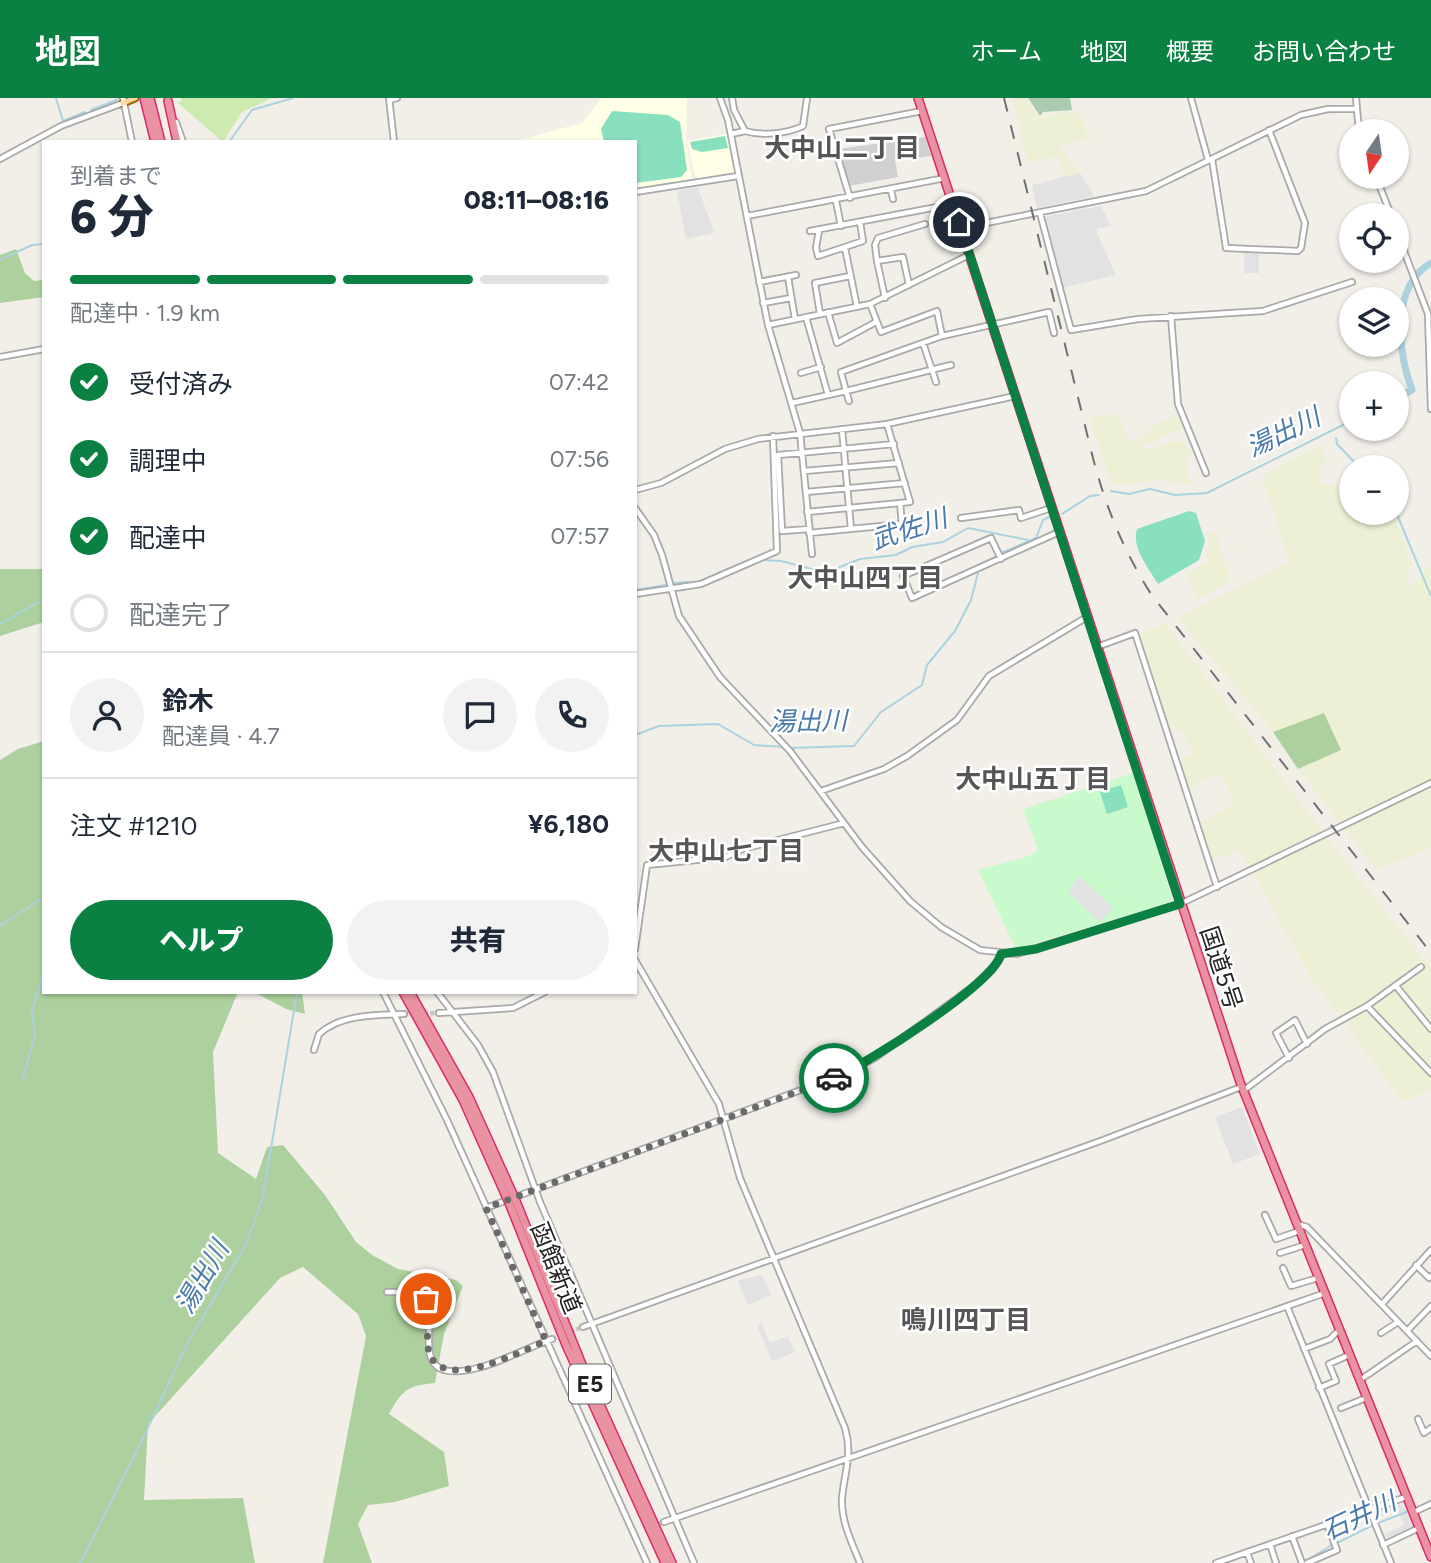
<!DOCTYPE html>
<html lang="ja">
<meta charset="utf-8">
<style>
:root{--surface:#fff;--page:#f2f2f3;--text:#1f2937;--muted:#747a83;--line:#e0e1e3;--accent:#0b8043}
body{margin:0;font-family:Figtree,"Noto Sans JP",sans-serif;background:var(--page);color:var(--text);height:100vh;display:flex;flex-direction:column;font-size:26px;white-space:nowrap}
*{box-sizing:border-box;margin:0}
p{font-size:23px;color:var(--muted)}
.icon{flex:none;width:38px;height:38px;fill:none;stroke:currentColor;stroke-width:2;stroke-linecap:round;stroke-linejoin:round}
.map{position:relative;flex:1;overflow:hidden}
.drawer{position:absolute;left:42px;top:42px;width:595px;height:854px;display:flex;flex-direction:column;background:var(--surface);border-radius:0px;box-shadow:0 2px 5px #0004}
.drawer>*{flex:none}
.needle{width:46px;rotate:193deg}
.controls{position:absolute;left:1339px;top:21px;display:grid;gap:14px}
.controls a{display:grid;place-items:center;width:70px;height:70px;border-radius:50%;background:var(--surface);box-shadow:0 2px 5px #0004;font-size:35px}
.pin{position:absolute;display:grid;place-items:center;width:60px;height:60px;color:#fff;margin:-30px;border:4px solid #fff;border-radius:50%;box-shadow:0 2px 7px #0007}
.courier{position:absolute;display:grid;place-items:center;width:70px;height:70px;margin:-35px;border:5px solid #0b8043;border-radius:50%;background:#fff;color:#222;box-shadow:0 2px 9px #0007}
.headline em{font-style:normal;font-weight:800}
.headline div{display:flex;flex-direction:column-reverse}
.headline{display:flex;align-items:center;justify-content:space-between;height:119px;padding:0 28px}
h1{font-size:46px;font-weight:800;line-height:52px}
.bar{display:grid;grid-template-columns:repeat(4,1fr);gap:10px 7px;align-content:center;height:84px;padding:0 28px}
.bar i{height:9px;border-radius:5px;background:var(--line)}
.bar .active{background:var(--accent)}
.bar p{grid-column:span 4}
.line{display:flex;align-items:center;gap:18px;padding:0 28px;border-top:2px solid var(--line)}
.line div{flex:1}
.round{display:grid;place-items:center;flex:none;width:74px;height:74px;border-radius:37px;background:var(--page)}
ol{padding:0 28px;list-style:none}
li{display:flex;align-items:center;gap:21px;height:77px}
li p{margin-inline-start:auto}
li .icon{padding:7px;border-radius:50%;background:var(--accent);color:#fff;stroke-width:4}
li:last-child{color:var(--muted)}
li i{width:38px;height:38px;border:4px solid var(--line);border-radius:50%}
.button{display:flex;gap:14px;margin-top:auto;padding:14px 28px}
.button a{flex:1;height:80px;border-radius:42px;background:var(--accent);color:#fff;font-size:28px;font-weight:800;line-height:80px;text-align:center}
.button a+a{background:var(--page);color:var(--text)}
header{display:flex;align-items:center;gap:42px;box-sizing:border-box;height:98px;padding:0 35px;background:var(--accent);color:#fff}
header strong{font-size:33px}
nav{display:flex;gap:38px;margin-inline-start:auto;font-size:24px}
.map>svg:first-child{display:block}
.education{fill:#ffffe5}
.religious{fill:#d0d0d0}
.farmland{fill:#eef0d5}
.grass{fill:#cdebb0}
.forest{fill:#add19e}
.cemetery{fill:#aacbaf}
.park{fill:#c8facc}
.pitch{fill:#88e0be}
.parking{fill:#e2e2e2}
.lines{fill:none;stroke-linecap:round;stroke-linejoin:round}
.stream{stroke:#aad3df;stroke-width:2}
.river{stroke:#aad3df;stroke-width:7}
.minor-tunnel{stroke:#c8c6c1;stroke-width:4.5;stroke-dasharray:4.5 2;stroke-linecap:butt}
.minor-casing{stroke:#a9a9a9;stroke-width:8}
.major-casing{stroke:#a06b00;stroke-width:9}
.highway-casing{stroke:#dc2a67;stroke-width:10}
.minor{stroke:#fff;stroke-width:4.5}
.major{stroke:#fcd6a4;stroke-width:5}
.highway{stroke:#e892a2;stroke-width:7}
.rail{stroke:#707070;stroke-width:2;stroke-dasharray:14 14;stroke-linecap:butt}
.highway-bridge-casing{stroke:#dc2a67;stroke-width:10;stroke-linecap:butt}
.highway-bridge{stroke:#e892a2;stroke-width:7}
.done{stroke:#6b6a68;stroke-width:7;stroke-dasharray:0 12.6}
.route{stroke:#0b8043;stroke-width:9}
.labels{text-anchor:middle;stroke-width:5;stroke-linejoin:round;paint-order:stroke}
.shield{fill:#fff;stroke:#646464;stroke-width:2}
.shield-label{font-size:23px;font-weight:bold;fill:#222}
.street-label{font-size:24px;fill:#222;stroke:#fff}
.neighbourhood-label{font-size:26px;font-weight:bold;fill:#555;stroke:#fff}
.water-label{font-size:26px;font-style:italic;fill:#4a7aab;stroke:#fff}
</style>
<header>
<strong>地図</strong>
<nav><a>ホーム</a><a>地図</a><a>概要</a><a>お問い合わせ</a></nav>
</header>
<div class="map">
<svg width="1431" height="1465" viewBox="0 0 1431 1465">
<rect width="100%" height="100%" fill="#f2efe9"/>
<path class="education" d="M602,0h85l-1,44 6,37 -57,9v-46h-123l70,-19z
M727,36l7,38 -36,7 -3,-2 -8,-36z"/>
<path class="religious" d="M925,39l6,19 -36,5 3,16 -49,9 -10,-37z"/>
<path class="farmland" d="M1012,0h14l14,20 20,-5h20l9,27 -30,4 21,29 -16,5 -5,-21 -31,6z
M1116,316l5,5 6,19 8,4 20,-17 21,-10 6,14 -38,16 1,5 31,-9 8,2 9,13 -8,4 6,26 -31,-6 -40,5 -9,-3 -22,-65z
M1320,347l7,16 -8,8 3,16 15,-1 14,29 10,12 24,-12h9l18,52 -7,9 4,15 22,-25v284l-55,22 -78,-101 43,-19 -17,-37 -51,19 -96,-115 112,-55 -26,-83 7,-8z
M1215,433l16,50 -35,18 -9,-25 19,-12 3,-28z
M1165,524l167,222 99,124v121l-28,13 -92,-124 -71,-128 -29,11 -10,-39 34,-19 -15,-29 -32,14 -9,-29 14,-6 -12,-22 -10,-1 -33,-95z"/>
<path class="grass" d="M181,0h91l-30,14 -19,30 -46,-40h5z"/>
<path class="forest" d="M16,151l9,24 9,8 10,-1v17l-44,6v-48z
M0,471h44v53l-44,14z
M1324,615l17,37 -43,19 -25,-37z
M44,643v251h194l-25,60 5,101 38,26 11,-32 16,-2 42,50 31,47 16,13 26,14 58,11 7,6 -19,48 -9,49c-28,3 -32,6 -46,31l55,38 5,34 -54,16 -27,3 -10,19 14,39h-49l43,-227 -8,-22 -55,-47 -23,11 -132,146 -4,76 99,-2 12,65h-255v-803l18,-11z
M254,894h48l3,22 -19,-5z"/>
<path class="cemetery" d="M1028,0h42l2,12 -29,2 -3,4z"/>
<path class="park" d="M1133,675l39,125 -4,5 -152,46 -38,-79 51,-14 9,-6 -15,-41z"/>
<path class="pitch" d="M612,13l56,4 12,7 7,48 -6,7 -46,6v-41h-31l-3,-13z
M725,38l3,12 -26,4 -10,-3 -2,-7z
M1189,413l7,2 9,28 -6,19 -41,24c-9,-16 -27,-36 -21,-55z
M1121,687l7,22 -21,7 -7,-22z"/>
<path class="parking" d="M1080,75l14,23 -57,12 -5,-23z
M698,89l16,46 -28,6 -9,-48z
M1101,108l10,20 -14,3v4l19,42 -54,13 -19,-71z
M1244,154l15,1v20h-15z
M1079,778l34,32 -13,14 -32,-30z
M1242,1009l18,47 -27,10 -18,-47z
M762,1177l9,20 -23,10 -10,-24z
M762,1226l8,19 18,-7 7,16 -23,9 -15,-35z
M1399,1406l5,2 10,21 -27,12 -2,-5 19,-9 -7,-15 -23,9 -2,-6z"/>
<g class="lines">
<path class="stream" d="M56,0l7,23 22,-9
M91,12l28,-11
M229,44l23,-32 41,-12
M0,162l32,-15 12,-1
M1336,340l1,6 22,23
M1111,393l18,3 21,-5 25,6 32,-2 144,-72
M1396,414l35,84
M1062,416l28,-18 9,-1
M1001,455l35,-15 7,-18 6,-3
M761,462l20,1 38,10 16,-2 25,-10 36,-4 16,-8 31,-5 25,-14 60,12
M981,466l14,-7
M700,483l37,-16
M674,485l14,-1
M635,492l31,-5
M0,526l44,-25
M635,637l24,-9 59,-2 36,21 30,2
M789,650l65,-2 27,-34 41,-27 5,-20 28,-34 16,-31 7,-27
M0,828l44,-29
M22,983l13,-46 -3,-23 12,-43
M1414,1411l14,-6
M1378,1425l31,-12
M1337,1445l36,-18
M1304,1464l28,-17
M80,1465l59,-116 48,-103 58,-98 18,-49 34,-205"/>
<path class="river" d="M1396,300l16,-8c-14,-38 -22,-103 19,-127"/>
<path class="minor-tunnel" d="M404,916l35,-1
M552,1241l31,-12
M644,1431l20,-7"/>
<defs>
<path id="minor" d="M123,0l9,44
M389,0l5,44
M720,0l8,22 40,205 32,108 12,121
M732,0l2,12 11,21c17,5 41,3 58,-5l4,-28
M1191,0l17,62
M1356,0l3,33
M390,2l7,-2
M176,24l7,20
M731,36l14,-3
M0,61l61,-33 62,-23
M1212,61l14,89 72,3 3,-3 4,-25 -36,-93
M1376,79l15,38
M891,92l2,9
M635,94l103,-16
M850,100l-21,-69 93,-18
M836,103l5,25
M1040,115l31,117 67,-11 125,-8 89,-29
M747,118l198,-38
M961,130l185,-37 155,-76 27,-6h27
M819,132l-3,18 2,8 45,-15 -3,-19
M1396,132l32,84 3,95
M810,133l143,-27
M845,150l12,59
M877,163l-2,-16 3,-7 47,-14
M788,179l7,42
M759,184l37,-7
M885,200l-8,-37 26,-4 6,28
M763,205l28,-5
M870,206l11,28 56,-21 5,25
M828,214l9,31 39,-21
M820,216l-5,-31 35,-7
M1171,218l7,88 28,69
M806,219l22,78
M768,227l102,-21 99,-49
M923,245l13,39
M0,259l44,-8
M801,275l20,-6
M849,303l-3,-10 105,-26
M792,305l54,-12 -5,-19 101,-36 107,-24 5,21
M842,331l9,100
M804,373l95,-8
M635,392l26,-7 64,-34 33,-10 129,-15 128,-28
M806,394l99,-9
M635,410l19,27 8,20 17,61 41,61 70,74 72,96 48,54 31,26 39,23 37,4 163,-50 251,-121
M807,414l93,-9
M961,420l58,-8 2,8 30,-10
M809,431l-27,2 -4,-76 116,-11
M809,435l93,-9 -2,-21 10,-1 -23,-78
M1001,461l-10,-21 -88,38 9,22 147,-66
M635,496l66,-10 76,-33 -4,-115
M1097,549l38,-14 82,254
M821,693l63,-22 23,-13 50,-36 32,-44 98,-59
M635,851l12,-84 79,-8 17,-8 101,-26
M635,862l84,144 21,74 105,250c8,27 -1,45 -3,71 -1,22 10,44 18,64
M1396,888l35,43
M383,894l64,128 200,443
M437,894l41,53 15,27 47,130 154,361
M1367,908l54,-39
M439,915l74,-5 32,-16
M314,952l5,-16c22,-20 57,-19 85,-20
M1289,960l-13,-25 19,-13 12,24
M1243,993l82,-62 42,-23 64,67
M486,1110l360,-135 29,-15 103,-75 14,-13 9,-16
M1265,1117l11,24 23,-8
M1297,1126l10,3 124,129
M1280,1155l25,-8
M1416,1167l13,13 2,-2
M1283,1170l8,18 27,-8
M387,1194c10,0 23,-1 32,3 28,12 -16,82 42,76 31,-3 62,-22 91,-32
M1382,1206l49,-54
M1287,1208l104,257
M583,1229l520,-187 138,-53
M1407,1233l24,-25
M1381,1235l17,-11
M1304,1251l26,-10 9,-9
M1360,1282l57,-39
M1319,1290l17,-7 -7,-17 20,-9
M1341,1310l25,-10
M1418,1321l6,14 7,-5
M1414,1414l17,-8
M664,1424l661,-229
M1292,1438l10,27
M1270,1446l6,19
M1383,1447l36,-17
M1247,1454l4,11
M1216,1465l190,-66
M1307,1465l30,-13 -10,-26"/>
<path id="major" d="M123,5l12,-5"/>
<path id="highway" d="M144,0l11,44
M150,0l11,44
M918,0l322,984 191,475
M168,3l9,41
M403,894l60,108 42,94
M410,894l59,105 43,95
M516,1103l67,166 89,196
M509,1105l57,142 99,218"/>
</defs>
<use href="#minor" class="minor-casing"/>
<use href="#major" class="major-casing"/>
<use href="#highway" class="highway-casing"/>
<use href="#minor" class="minor"/>
<use href="#major" class="major"/>
<use href="#highway" class="highway"/>
<path class="rail" d="M1004,0l87,352c13,53 31,98 60,144l280,359"/>
<defs>
<path id="highway-bridge" d="M512,1094l4,9
M505,1096l4,9"/>
</defs>
<use href="#highway-bridge" class="highway-bridge-casing"/>
<use href="#highway-bridge" class="highway-bridge"/>
</g>
<g class="lines">
<path class="done" d="M426,1201c8,16 -1,32 2,48 7,50 93,4 118,-6l-60,-133 348,-130"/>
<path class="route" d="M834,980c31,-13 161,-95 167,-124l35,-5 144,-45 -221,-682"/>
</g>
<g class="labels">
<rect class="shield" x="569" y="1266.5" width="42" height="39" rx="5"/>
<g class="shield-label">
<text x="590" y="1294">E5</text>
</g>
<g class="street-label">
<text transform="translate(1221 870) rotate(72)" y="8">国道5号</text>
<text transform="translate(556 1170) rotate(68)" y="8">函館新道</text>
</g>
<g class="neighbourhood-label">
<text x="842" y="59">大中山二丁目</text>
<text x="865" y="489">大中山四丁目</text>
<text x="1033" y="690">大中山五丁目</text>
<text x="726" y="762">大中山七丁目</text>
<text x="966" y="1231">鳴川四丁目</text>
</g>
<g class="water-label">
<text transform="translate(1283 334) rotate(-26)" y="9">湯出川</text>
<text transform="translate(909 431) rotate(-18)" y="9">武佐川</text>
<text transform="translate(808 623) rotate(-1)" y="9">湯出川</text>
<text transform="translate(202 1179) rotate(-60)" y="9">湯出川</text>
<text transform="translate(1359 1418) rotate(-25)" y="9">石井川</text>
</g>
</g>
</svg>
<div class="controls">
<a><svg class="needle" viewBox="-14 -14 28 28"><path d="M0-13l5 13h-10z" fill="#e53935"/><path d="M0 13l5-13h-10z" fill="#747a83"/></svg></a>
<a><svg class="icon" aria-label="locate" viewBox="0 0 24 24"><circle cx="12" cy="12" r="6"/><path d="M12 2v4M12 18v4M2 12h4M18 12h4"/></svg></a>
<a><svg class="icon" aria-label="layers" viewBox="0 0 24 24"><path d="M12 4l9 5-9 5-9-5zM3 14l9 5 9-5"/></svg></a>
<a>+</a>
<a>−</a>
</div>
<div class="pin" style="left:426px;top:1201px;background:#ea580c"><svg class="icon" aria-label="bag" viewBox="0 0 24 24"><path d="M5 8h14l-1 12H6zM9 8a3 3 0 0 1 6 0"/></svg></div>
<div class="pin" style="left:959px;top:124px;background:#1f2937"><svg class="icon" aria-label="home" viewBox="0 0 24 24"><path d="M3 11l9-7 9 7M6 9v11h12V9"/></svg></div>
<div class="courier" style="left:834px;top:980px"><svg class="icon" aria-label="car" viewBox="0 0 24 24"><path d="M5 17H2v-5l4-1 3-4h7l3 4 3 1v5h-3M9 17h6M6 11h13"/><circle cx="7" cy="17" r="2"/><circle cx="17" cy="17" r="2"/></svg></div>
<section class="drawer">
<div class="headline"><div><h1>6 分</h1><p>到着まで</p></div><em>08:11–08:16</em></div>
<div class="bar"><i class="active"></i><i class="active"></i><i class="active"></i><i></i><p>配達中 · 1.9 km</p></div>
<ol>
<li><svg class="icon" aria-label="check" viewBox="0 0 24 24"><path d="M5 12l5 5 9-10"/></svg>受付済み<p>07:42</p></li>
<li><svg class="icon" aria-label="check" viewBox="0 0 24 24"><path d="M5 12l5 5 9-10"/></svg>調理中<p>07:56</p></li>
<li><svg class="icon" aria-label="check" viewBox="0 0 24 24"><path d="M5 12l5 5 9-10"/></svg>配達中<p>07:57</p></li>
<li><i></i>配達完了</li>
</ol>
<div class="line" style="height:126px"><a class="round"><svg class="icon" aria-label="person" viewBox="0 0 24 24"><circle cx="12" cy="8" r="4"/><path d="M4 21q1-7 8-7t8 7"/></svg></a><div><b>鈴木</b><p>配達員 · 4.7</p></div><a class="round"><svg class="icon" aria-label="chat" viewBox="0 0 24 24"><path d="M4 5h16v11H9l-5 4z"/></svg></a><a class="round"><svg class="icon" aria-label="phone" viewBox="0 0 24 24"><path d="M5 4h4l2 5-3 2q2 4 5 5l2-3 5 2v4C11 20 4 13 5 4z"/></svg></a></div>
<div class="line" style="height:91px"><div>注文 #1210</div><b>¥6,180</b></div>
<div class="button"><a>ヘルプ</a><a>共有</a></div>
</section>
</div>
